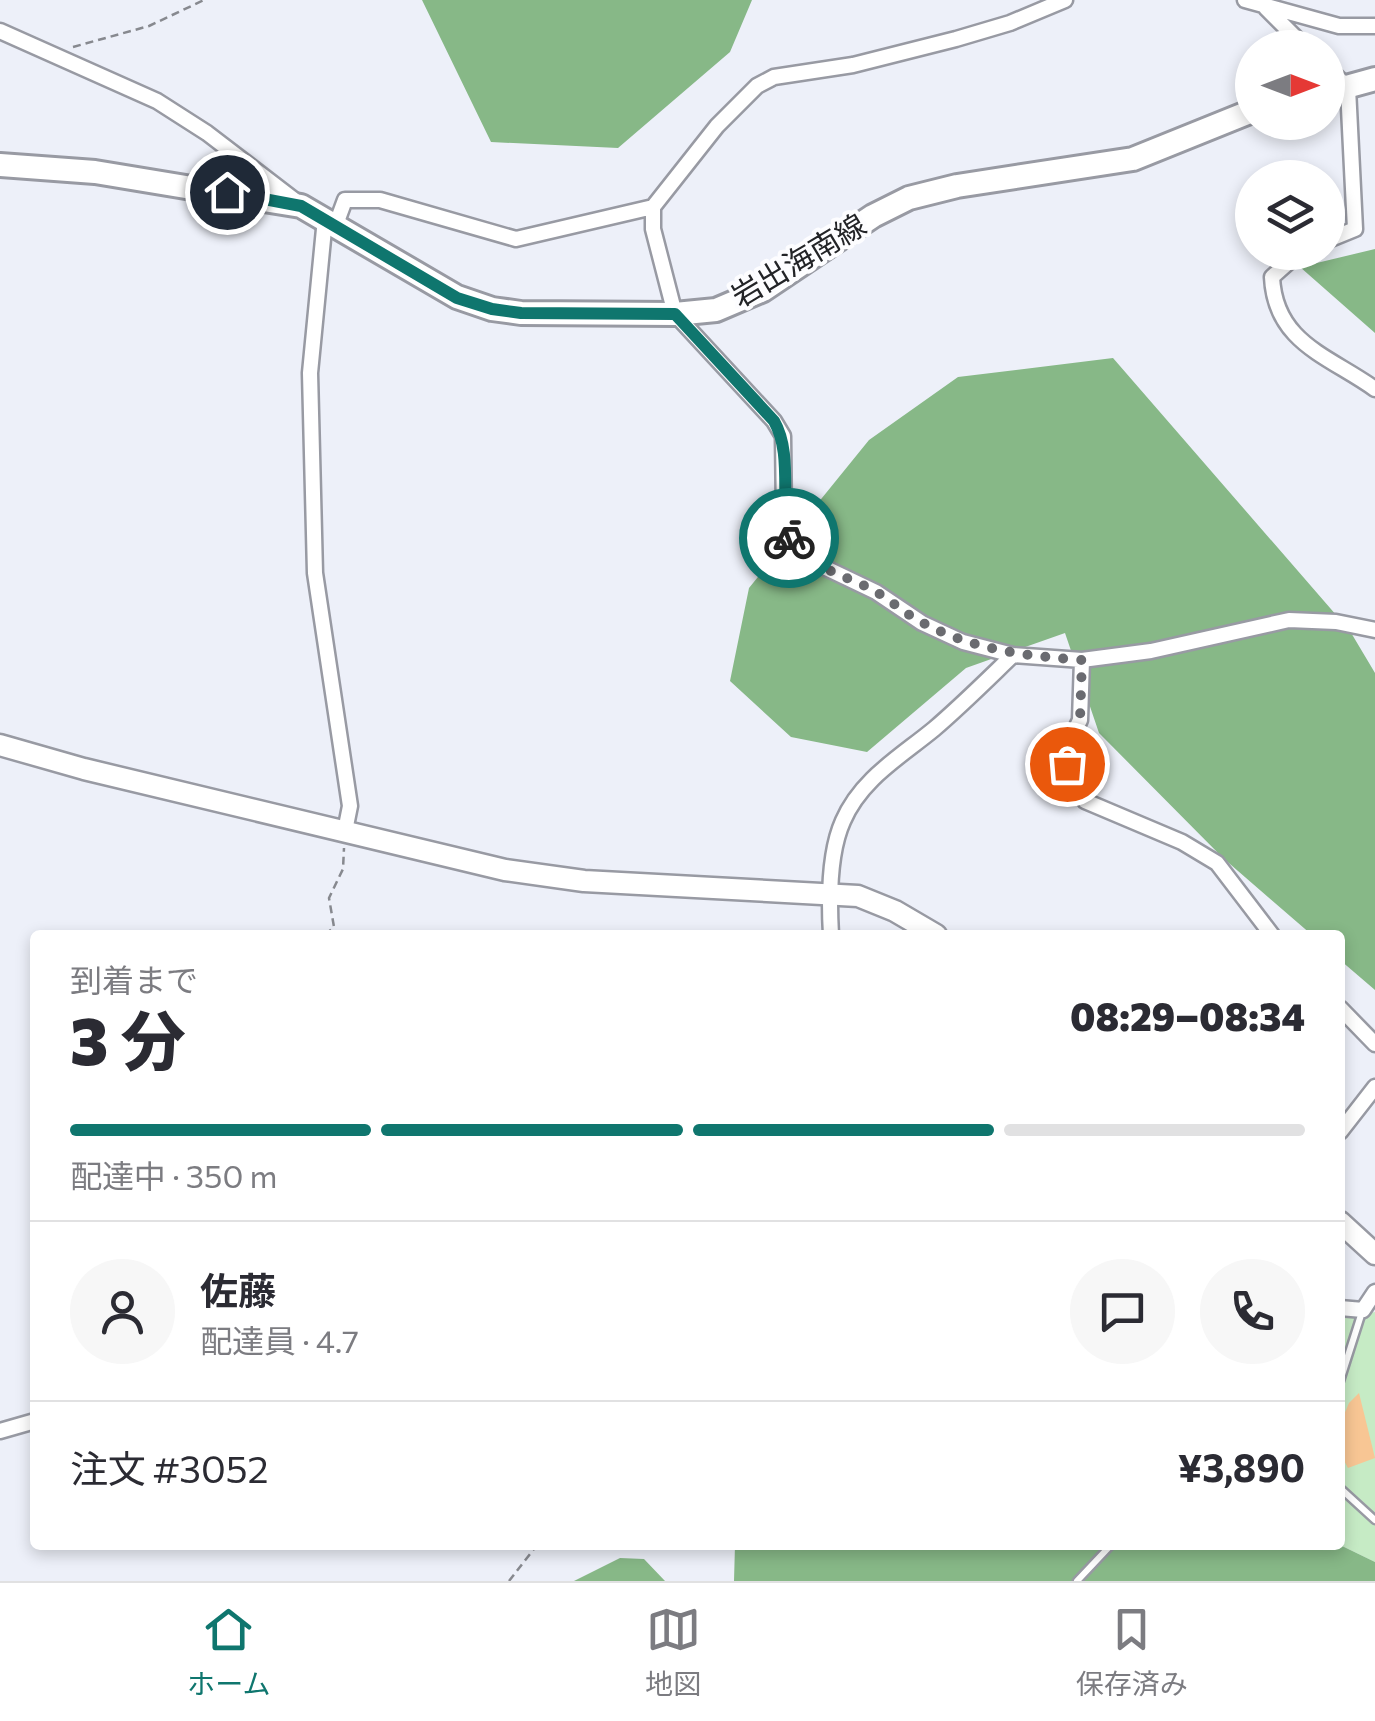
<!DOCTYPE html>
<html lang="ja">
<meta charset="utf-8">
<style>
:root{--surface:#fff;--page:#f7f7f7;--text:#2b2b33;--muted:#7c7c81;--line:#e1e1e2;--accent:#0f766e}
body{margin:0;font-family:Commissioner,"Noto Sans JP",sans-serif;background:var(--page);color:var(--text);height:100vh;display:flex;flex-direction:column;font-size:38px;white-space:nowrap}
*{box-sizing:border-box;margin:0}
p{font-size:32px;color:var(--muted)}
.icon{flex:none;width:55px;height:55px;fill:none;stroke:currentColor;stroke-width:2;stroke-linecap:round;stroke-linejoin:round}
.map{position:relative;flex:1;overflow:hidden}
.details{position:absolute;left:30px;top:930px;width:1315px;height:620px;display:flex;flex-direction:column;background:var(--surface);border-radius:10px;box-shadow:0 5px 15px #0003}
.details>*{flex:none}
.needle{width:65px;rotate:90deg}
.fabs{position:absolute;left:1235px;top:30px;display:grid;gap:20px}
.fabs a{display:grid;place-items:center;width:110px;height:110px;border-radius:50%;background:var(--surface);box-shadow:0 5px 15px #0003;font-size:50px}
.pin{position:absolute;display:grid;place-items:center;width:85px;height:85px;color:#fff;margin:-42px;border:5px solid #fff;border-radius:50%;box-shadow:0 2px 10px #0007}
.courier{position:absolute;display:grid;place-items:center;width:100px;height:100px;margin:-50px;border:8px solid #0f766e;border-radius:50%;background:#fff;color:#222;box-shadow:0 2px 12px #0007}
.overview em{font-style:normal;font-weight:800}
.overview div{display:flex;flex-direction:column-reverse}
.overview{display:flex;align-items:center;justify-content:space-between;height:170px;padding:0 40px}
h1{font-size:65px;font-weight:800;line-height:75px}
.bar{display:grid;grid-template-columns:repeat(4,1fr);gap:15px 10px;align-content:center;height:120px;padding:0 40px}
.bar i{height:12px;border-radius:8px;background:var(--line)}
.bar .active{background:var(--accent)}
.bar p{grid-column:span 4}
.line{display:flex;align-items:center;gap:25px;padding:0 40px;border-top:2px solid var(--line)}
.line div{flex:1}
.round{display:grid;place-items:center;flex:none;width:105px;height:105px;border-radius:52px;background:var(--page)}
.menu{display:flex;justify-content:space-around;align-items:center;height:140px;border-top:2px solid var(--line);background:var(--surface);font-size:28px;color:var(--muted)}
.menu a{display:grid;justify-items:center;gap:5px}
.menu .active{color:var(--accent)}
.map>svg:first-child{display:block}
.green{fill:#c6ebc5}
.forest{fill:#87b887}
.building{fill:#f8c694}
.lines{fill:none;stroke-linecap:round;stroke-linejoin:round}
.lane-casing{stroke:#989aa3;stroke-width:11}
.street-casing{stroke:#989aa3;stroke-width:19}
.secondary-casing{stroke:#989aa3;stroke-width:25}
.primary-casing{stroke:#989aa3;stroke-width:28}
.path{stroke:#87898f;stroke-width:2.5;stroke-dasharray:8 5;stroke-linecap:butt}
.lane{stroke:#fff;stroke-width:6}
.street{stroke:#fff;stroke-width:14}
.secondary{stroke:#fff;stroke-width:20}
.primary{stroke:#fff;stroke-width:22}
.done{stroke:#6a6b70;stroke-width:10;stroke-dasharray:0 18}
.route{stroke:#0f766e;stroke-width:12}
.labels{text-anchor:middle;stroke-width:8;stroke-linejoin:round;paint-order:stroke}
.street-label{font-size:30px;fill:#232427;stroke:#fdfdff}
</style>
<div class="map">
<svg width="1375" height="1581" viewBox="0 0 1375 1581">
<rect width="100%" height="100%" fill="#edf0f9"/>
<path class="green" d="M1375,1312v250l-35,-17v-227z"/>
<path class="forest" d="M422,0h330l-22,52 -112,96 -127,-6z
M1375,249v84l-75,-66z
M1113,358l237,273 25,42v317l-35,-30v-25h-28l-89,-77 -124,-125 -34,-100 -99,35 -99,84 -76,-15 -61,-56 19,-93 120,-148 89,-63z
M735,1545h605l35,17v19h-641z
M620,1558l24,1 21,22h-91z"/>
<path class="building" d="M1359,1393l16,65 -27,10 -7,-13 -1,-31 9,-21z"/>
<g class="lines">
<defs>
<path id="lane" d="M1340,1381l22,-69
M1340,1488l35,32
M1077,1581l34,-36"/>
<path id="street" d="M1065,0l-55,23 -54,16 -103,26 -79,12 -17,9 -40,40 -64,81v22l22,85 99,107 9,15 1,81 5,24 18,18 69,33 46,31 41,19 50,13 69,5 69,-9 138,-31 47,2 39,8
M1245,0l94,26h36
M1266,8l40,40
M0,31l157,70 50,32 90,69
M1328,68l20,20 7,141 -27,11
M1300,252l-28,25c3,66 57,79 103,112
M1082,660l-2,60 -10,21 -3,24 18,36 97,41 35,21 55,72
M345,831l5,-25 -35,-233 -5,-200 14,-144 11,-2 10,-27h35l136,39 137,-32
M831,935c-2,-34 -2,-83 12,-114 18,-42 57,-64 91,-92 27,-23 53,-49 79,-74
M1340,1008l35,36
M1340,1132l35,-45
M1340,1308l23,2 12,-18
M0,1431l35,-10"/>
<path id="secondary" d="M0,745l84,24 421,101 79,11 274,15 37,15 41,24
M1340,1222l35,32"/>
<path id="primary" d="M1328,92l47,-13
M0,165l95,7 206,34 156,91 35,12 29,4 154,1 41,-4 47,-20 110,-74 36,-18 48,-12 176,-27 119,-48"/>
</defs>
<use href="#lane" class="lane-casing"/>
<use href="#street" class="street-casing"/>
<use href="#secondary" class="secondary-casing"/>
<use href="#primary" class="primary-casing"/>
<path class="path" d="M73,47l76,-21 55,-26
M325,935l9,-8 -5,-29 14,-29 1,-21
M509,1581l28,-36"/>
<use href="#lane" class="lane"/>
<use href="#street" class="street"/>
<use href="#secondary" class="secondary"/>
<use href="#primary" class="primary"/>
</g>
<g class="lines">
<path class="done" d="M789,538c17,28 55,37 84,52 18,10 33,25 52,34 50,26 101,32 157,36l-2,60 -10,21 -3,23"/>
<path class="route" d="M227,192l74,14 156,92 35,11 29,4 154,1 99,107c19,33 6,80 15,117"/>
</g>
<g class="labels">
<g class="street-label">
<text transform="translate(799 261) rotate(-31)" y="10">岩出海南線</text>
</g>
</g>
</svg>
<div class="fabs">
<a><svg class="needle" viewBox="-14 -14 28 28"><path d="M0-13l5 13h-10z" fill="#e53935"/><path d="M0 13l5-13h-10z" fill="#7c7c81"/></svg></a>
<a><svg class="icon" aria-label="layers" viewBox="0 0 24 24"><path d="M12 4l9 5-9 5-9-5zM3 14l9 5 9-5"/></svg></a>
</div>
<div class="pin" style="left:1067px;top:764px;background:#ea580c"><svg class="icon" aria-label="bag" viewBox="0 0 24 24"><path d="M5 8h14l-1 12H6zM9 8a3 3 0 0 1 6 0"/></svg></div>
<div class="pin" style="left:227px;top:192px;background:#1f2937"><svg class="icon" aria-label="home" viewBox="0 0 24 24"><path d="M3 11l9-7 9 7M6 9v11h12V9"/></svg></div>
<div class="courier" style="left:789px;top:538px"><svg class="icon" aria-label="bike" viewBox="0 0 24 24"><circle cx="6" cy="16" r="4"/><circle cx="18" cy="16" r="4"/><path d="M6 16l4-8h5l3 8M10 8l3 8H6M13 5h3"/></svg></div>
<section class="details">
<div class="overview"><div><h1>3 分</h1><p>到着まで</p></div><em>08:29–08:34</em></div>
<div class="bar"><i class="active"></i><i class="active"></i><i class="active"></i><i></i><p>配達中 · 350 m</p></div>
<div class="line" style="height:180px"><a class="round"><svg class="icon" aria-label="person" viewBox="0 0 24 24"><circle cx="12" cy="8" r="4"/><path d="M4 21q1-7 8-7t8 7"/></svg></a><div><b>佐藤</b><p>配達員 · 4.7</p></div><a class="round"><svg class="icon" aria-label="chat" viewBox="0 0 24 24"><path d="M4 5h16v11H9l-5 4z"/></svg></a><a class="round"><svg class="icon" aria-label="phone" viewBox="0 0 24 24"><path d="M5 4h4l2 5-3 2q2 4 5 5l2-3 5 2v4C11 20 4 13 5 4z"/></svg></a></div>
<div class="line" style="height:130px"><div>注文 #3052</div><b>¥3,890</b></div>
</section>
</div>
<nav class="menu">
<a class="active"><svg class="icon" aria-label="home" viewBox="0 0 24 24"><path d="M3 11l9-7 9 7M6 9v11h12V9"/></svg>ホーム</a>
<a><svg class="icon" aria-label="map" viewBox="0 0 24 24"><path d="M3 6l6-2 6 2 6-2v14l-6 2-6-2-6 2zM9 4v14M15 6v14"/></svg>地図</a>
<a><svg class="icon" aria-label="saved" viewBox="0 0 24 24"><path d="M7 4h10v16l-5-4-5 4z"/></svg>保存済み</a>
</nav>
